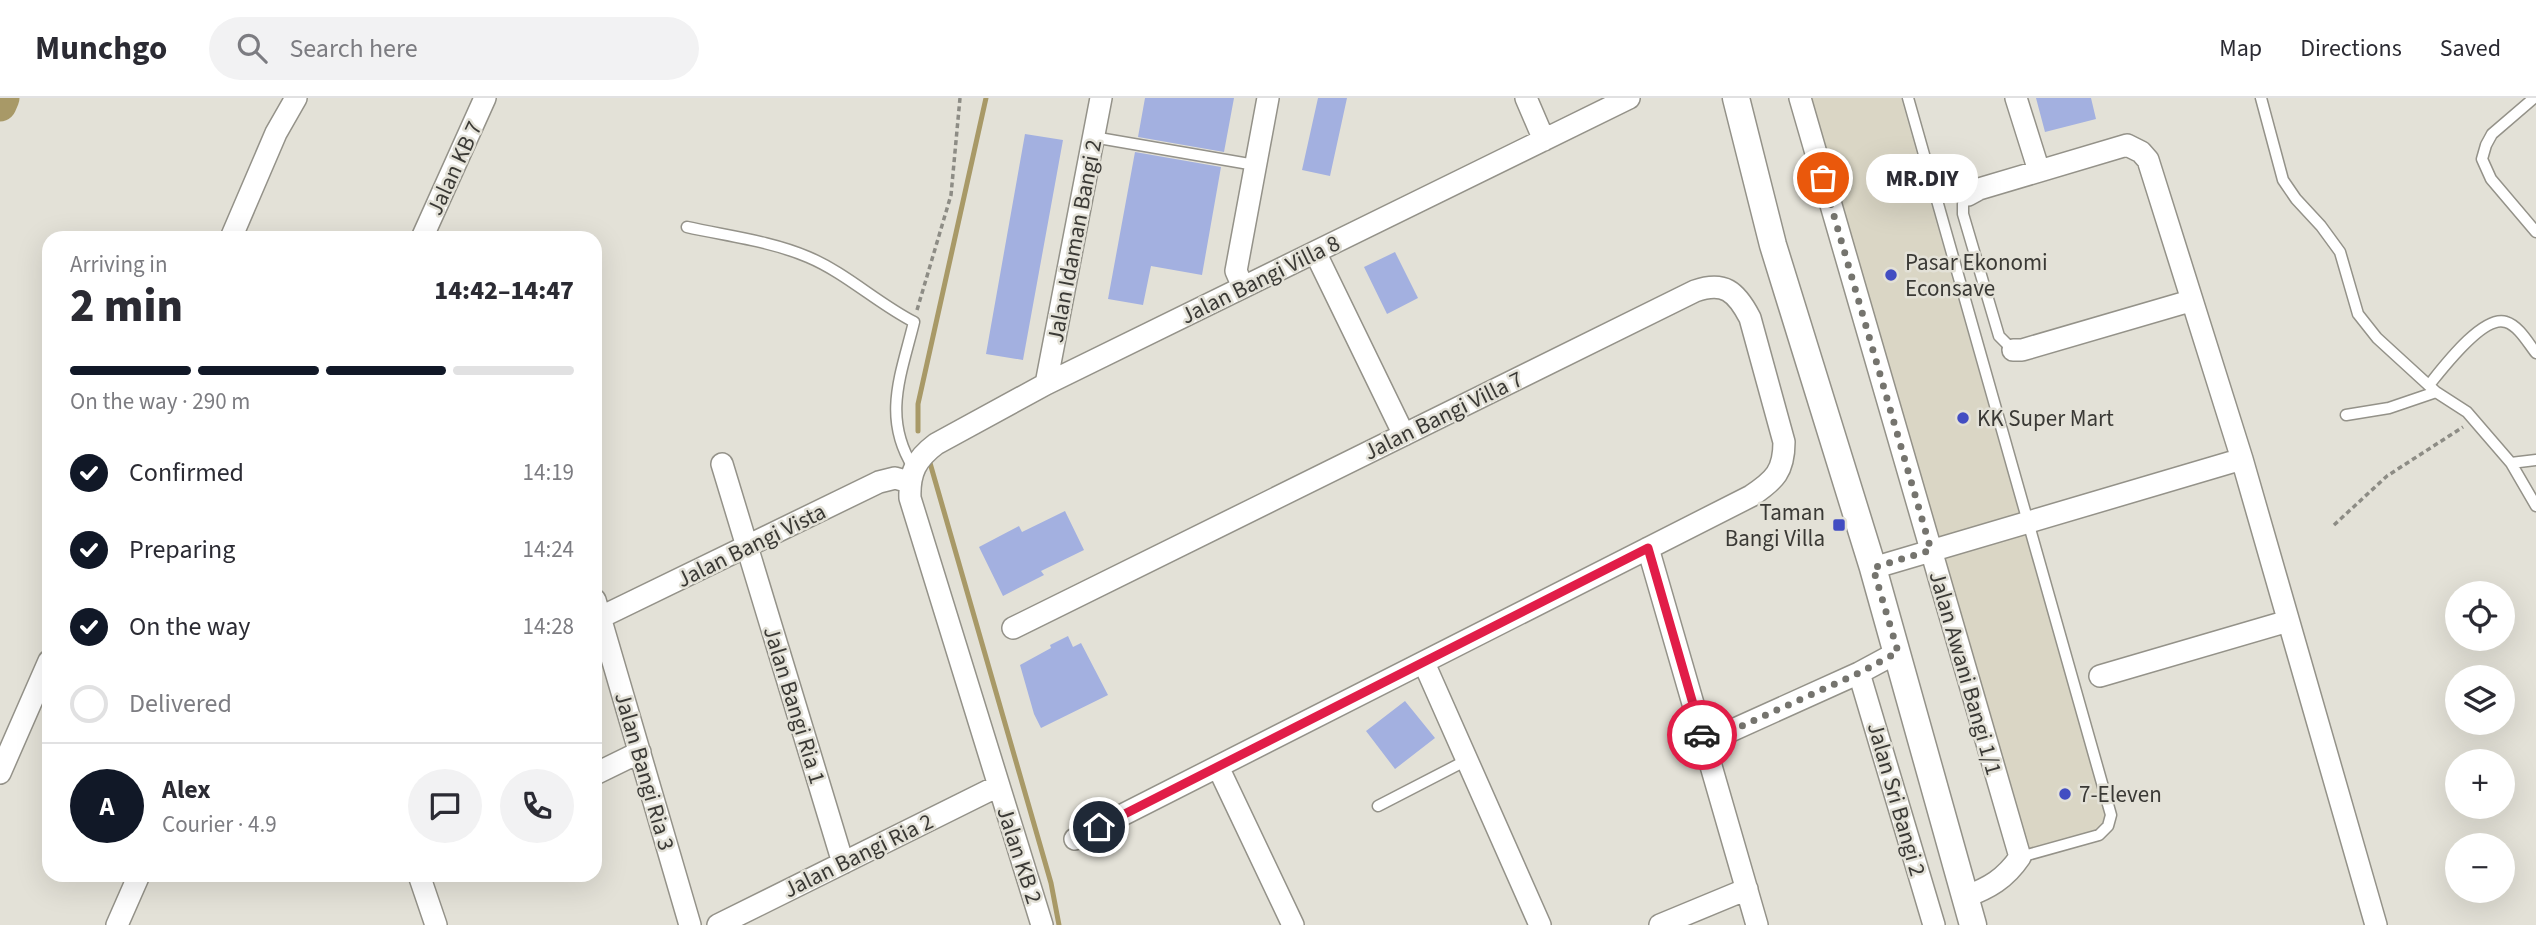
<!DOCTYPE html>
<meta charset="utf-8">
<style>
:root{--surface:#fff;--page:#f2f2f3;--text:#2b2b33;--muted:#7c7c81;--line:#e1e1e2;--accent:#111827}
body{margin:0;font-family:"Source Sans 3",sans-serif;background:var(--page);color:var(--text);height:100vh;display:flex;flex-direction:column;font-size:26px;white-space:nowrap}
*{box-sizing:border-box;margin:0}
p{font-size:23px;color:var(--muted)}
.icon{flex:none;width:38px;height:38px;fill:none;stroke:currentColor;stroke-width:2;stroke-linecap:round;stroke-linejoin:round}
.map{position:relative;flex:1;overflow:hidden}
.panel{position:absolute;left:42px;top:133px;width:560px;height:651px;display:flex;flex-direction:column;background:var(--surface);border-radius:21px;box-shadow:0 7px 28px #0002}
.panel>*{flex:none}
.fabs{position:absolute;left:2445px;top:483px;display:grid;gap:14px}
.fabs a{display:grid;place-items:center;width:70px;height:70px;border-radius:50%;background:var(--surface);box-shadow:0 7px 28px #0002;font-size:35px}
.pin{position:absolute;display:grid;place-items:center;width:60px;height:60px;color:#fff;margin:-30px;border:4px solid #fff;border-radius:50%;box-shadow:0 2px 7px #0007}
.courier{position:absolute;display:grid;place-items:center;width:70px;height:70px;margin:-35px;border:5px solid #e11d48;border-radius:50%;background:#fff;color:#222;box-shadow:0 2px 9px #0007}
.bubble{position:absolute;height:49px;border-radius:24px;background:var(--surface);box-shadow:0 7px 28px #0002;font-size:23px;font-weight:800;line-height:49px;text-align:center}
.overview em{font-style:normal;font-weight:800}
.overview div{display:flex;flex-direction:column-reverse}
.overview{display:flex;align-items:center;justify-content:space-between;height:119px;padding:0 28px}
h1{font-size:46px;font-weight:800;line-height:52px}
.bar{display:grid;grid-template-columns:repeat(4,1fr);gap:10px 7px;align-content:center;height:84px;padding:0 28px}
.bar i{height:9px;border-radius:5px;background:var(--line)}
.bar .active{background:var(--accent)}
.bar p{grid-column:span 4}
.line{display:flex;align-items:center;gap:18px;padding:0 28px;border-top:2px solid var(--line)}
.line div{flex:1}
.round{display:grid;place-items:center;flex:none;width:74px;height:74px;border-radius:37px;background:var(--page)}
ol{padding:0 28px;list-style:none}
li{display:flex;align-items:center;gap:21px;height:77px}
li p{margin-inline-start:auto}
li .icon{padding:7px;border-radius:50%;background:var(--accent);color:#fff;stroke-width:4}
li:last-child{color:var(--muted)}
li i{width:38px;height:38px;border:4px solid var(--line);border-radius:50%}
header{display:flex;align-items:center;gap:42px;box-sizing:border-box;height:98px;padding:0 35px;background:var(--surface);border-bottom:2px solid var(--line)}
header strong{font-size:33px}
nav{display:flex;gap:38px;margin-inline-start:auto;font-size:24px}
.search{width:490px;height:63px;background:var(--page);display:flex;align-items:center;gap:18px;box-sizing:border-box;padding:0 24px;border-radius:38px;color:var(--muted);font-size:26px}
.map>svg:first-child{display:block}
.built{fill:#dad6c5}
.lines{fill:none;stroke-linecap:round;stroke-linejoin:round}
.stream{stroke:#a89967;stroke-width:5}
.river{stroke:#a89967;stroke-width:33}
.building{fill:#a3b0e0}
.service-casing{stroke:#949289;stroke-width:13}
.minor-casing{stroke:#949289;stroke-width:24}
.tertiary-casing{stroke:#949289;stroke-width:29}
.path{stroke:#8d8c85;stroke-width:3.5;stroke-dasharray:5 3.5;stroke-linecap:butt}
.service{stroke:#fff;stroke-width:10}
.minor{stroke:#fff;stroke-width:21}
.tertiary{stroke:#fff;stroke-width:26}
.done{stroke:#75746e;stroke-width:7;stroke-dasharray:0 12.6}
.route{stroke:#e11d48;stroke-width:9}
.poi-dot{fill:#424dc2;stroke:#e3e1d7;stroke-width:2.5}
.labels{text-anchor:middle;stroke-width:5;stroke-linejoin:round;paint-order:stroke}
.street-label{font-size:23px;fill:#3a3935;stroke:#e3e1d7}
.poi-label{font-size:23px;fill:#3a3935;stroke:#e3e1d7;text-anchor:start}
</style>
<header>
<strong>Munchgo</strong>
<div class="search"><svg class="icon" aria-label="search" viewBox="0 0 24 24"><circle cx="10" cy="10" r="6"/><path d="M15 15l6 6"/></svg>Search here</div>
<nav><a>Map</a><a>Directions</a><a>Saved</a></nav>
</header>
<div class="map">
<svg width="2536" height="827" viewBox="0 0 2536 827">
<rect width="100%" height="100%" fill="#e3e1d7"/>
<path class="built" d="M1808,0h93l204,717 -3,8 -8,9 -67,18z"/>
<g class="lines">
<path class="stream" d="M918,333v-27l68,-306
M930,365l121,420 8,42"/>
<path class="river" d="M0,7l3,-7"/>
</g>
<path class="building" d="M1145,0h89l-10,54 -86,-15z
M1318,0h29l-17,78 -28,-6z
M2036,0h55l5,21 -51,13z
M1025,36l38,6 -40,220 -37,-6z
M1135,54l86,15 -19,108 -51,-9 -8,39 -35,-6z
M1395,154l23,46 -31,16 -23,-47z
M1065,413l19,39 -43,21 3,4 -41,21 -24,-49 40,-21 3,6z
M1068,538l5,11 8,-4 27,52 -67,33 -7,-14 -14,-49 31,-17 -1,-3z
M1405,603l30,37 -40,31 -29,-38z"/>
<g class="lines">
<defs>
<path id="service" d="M1908,0l203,717 -3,11 -9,9 -79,22
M2261,0l22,82 13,19 25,27 19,26 18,62 19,24 59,54 31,20 44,51 25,43
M2534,0l-42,36 -6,11 -4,14 9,20 45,53
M1093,39l162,28
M1968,97l-5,9v10l36,122 14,14
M687,129c40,9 84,14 121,30 38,16 69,46 106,65 -13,53 -32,95 -1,145
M2429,287c13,-16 54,-71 77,-63 13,4 22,21 30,31
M2346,317l43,-7 47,-16
M2511,365l25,-3
M1378,708l89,-46"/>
<path id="minor" d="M1526,0l18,42
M1800,0l220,759c-15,22 -31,31 -55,40
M2016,0l23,73
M1968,97l11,-6 148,-44 14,7 7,8 94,299 134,466
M231,140l45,-105 20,-35
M422,140l63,-140
M1315,154l89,183
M1243,189l-7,-16 32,-173
M2013,252h9l168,-49
M1046,286l55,-286
M722,366l121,399
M1648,450l109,377
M1873,470l369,-109
M595,502l95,325
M595,522l284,-138 16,-4 14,4
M1013,530l682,-337c29,-10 41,0 55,27l34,124c0,29 -9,38 -33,54l-676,343
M1424,565l116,262
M1859,575l75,252
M2100,578l188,-55
M1704,645l155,-70 39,-21
M1218,669l75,158
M0,675l49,-112
M595,676l45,-22
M419,777l17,50
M117,827l22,-50
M718,827l280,-139
M1042,827l-132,-427c-1,-25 6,-39 26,-54l110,-60 583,-286
M1660,827l87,-36"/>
<path id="tertiary" d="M1736,0l37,147 100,323 100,357"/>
</defs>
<use href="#service" class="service-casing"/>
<use href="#minor" class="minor-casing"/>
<use href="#tertiary" class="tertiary-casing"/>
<path class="path" d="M917,212l34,-115 9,-97
M2334,427l53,-49 76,-49"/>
<use href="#service" class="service"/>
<use href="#minor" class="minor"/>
<use href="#tertiary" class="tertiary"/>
</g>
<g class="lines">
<path class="done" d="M1702,637l2,8 155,-70 39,-21 -25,-84 58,-18 -108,-372"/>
<path class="route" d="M1099,729l549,-279 54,187"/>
</g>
<g class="poi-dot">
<circle cx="1891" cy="177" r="7"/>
<circle cx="1963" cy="320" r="7"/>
<rect x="1832" y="420" width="14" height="14" rx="3.5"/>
<circle cx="2065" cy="696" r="7"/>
</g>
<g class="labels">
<g class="street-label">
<text transform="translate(454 70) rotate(-65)" y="8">Jalan KB 7</text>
<text transform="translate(1074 143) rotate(-79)" y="8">Jalan Idaman Bangi 2</text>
<text transform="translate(1260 181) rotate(-26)" y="8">Jalan Bangi Villa 8</text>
<text transform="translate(1443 317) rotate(-26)" y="8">Jalan Bangi Villa 7</text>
<text transform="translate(751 447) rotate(-26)" y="8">Jalan Bangi Vista</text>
<text transform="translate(1966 575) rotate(74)" y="8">Jalan Awani Bangi 1/1</text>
<text transform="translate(795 607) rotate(73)" y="8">Jalan Bangi Ria 1</text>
<text transform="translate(645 673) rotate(74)" y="8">Jalan Bangi Ria 3</text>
<text transform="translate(1897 701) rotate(74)" y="8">Jalan Sri Bangi 2</text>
<text transform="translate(858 757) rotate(-26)" y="8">Jalan Bangi Ria 2</text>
<text transform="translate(1020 757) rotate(72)" y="8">Jalan KB 2</text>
</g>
<g class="poi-label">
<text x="1905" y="172">Pasar Ekonomi<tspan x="1905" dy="26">Econsave</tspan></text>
<text x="1977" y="328">KK Super Mart</text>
<text x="1825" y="422" text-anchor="end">Taman<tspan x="1825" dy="26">Bangi Villa</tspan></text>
<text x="2079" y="704">7-Eleven</text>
</g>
</g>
</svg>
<div class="fabs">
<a><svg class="icon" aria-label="locate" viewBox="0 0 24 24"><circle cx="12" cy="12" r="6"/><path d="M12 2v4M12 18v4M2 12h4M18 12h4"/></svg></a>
<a><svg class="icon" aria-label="layers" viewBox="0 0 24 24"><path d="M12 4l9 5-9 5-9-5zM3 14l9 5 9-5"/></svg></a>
<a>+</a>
<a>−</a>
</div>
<div class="pin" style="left:1823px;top:80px;background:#ea580c"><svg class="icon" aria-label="bag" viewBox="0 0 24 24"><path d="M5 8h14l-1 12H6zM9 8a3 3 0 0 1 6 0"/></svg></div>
<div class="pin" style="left:1099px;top:729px;background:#1f2937"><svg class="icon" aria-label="home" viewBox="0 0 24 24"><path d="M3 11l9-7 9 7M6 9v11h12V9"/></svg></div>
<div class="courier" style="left:1702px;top:637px"><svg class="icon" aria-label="car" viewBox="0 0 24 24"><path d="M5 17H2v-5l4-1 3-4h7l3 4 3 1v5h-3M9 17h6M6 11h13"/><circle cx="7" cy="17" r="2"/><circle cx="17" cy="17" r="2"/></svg></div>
<div class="bubble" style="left:1866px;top:56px;width:112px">MR.DIY</div>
<section class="panel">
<div class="overview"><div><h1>2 min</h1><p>Arriving in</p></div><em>14:42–14:47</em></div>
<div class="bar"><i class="active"></i><i class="active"></i><i class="active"></i><i></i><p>On the way · 290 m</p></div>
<ol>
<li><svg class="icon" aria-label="check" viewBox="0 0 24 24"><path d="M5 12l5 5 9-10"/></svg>Confirmed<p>14:19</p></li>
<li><svg class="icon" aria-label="check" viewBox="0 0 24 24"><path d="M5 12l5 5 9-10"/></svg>Preparing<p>14:24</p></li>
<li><svg class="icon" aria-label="check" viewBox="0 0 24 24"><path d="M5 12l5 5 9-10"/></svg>On the way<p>14:28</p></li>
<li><i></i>Delivered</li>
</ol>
<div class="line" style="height:126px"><b class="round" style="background:var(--accent);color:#fff">A</b><div><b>Alex</b><p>Courier · 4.9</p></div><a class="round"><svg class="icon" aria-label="chat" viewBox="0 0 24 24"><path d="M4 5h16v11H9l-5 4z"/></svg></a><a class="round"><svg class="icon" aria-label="phone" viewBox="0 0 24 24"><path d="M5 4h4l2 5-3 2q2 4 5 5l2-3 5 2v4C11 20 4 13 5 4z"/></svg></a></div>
</section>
</div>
